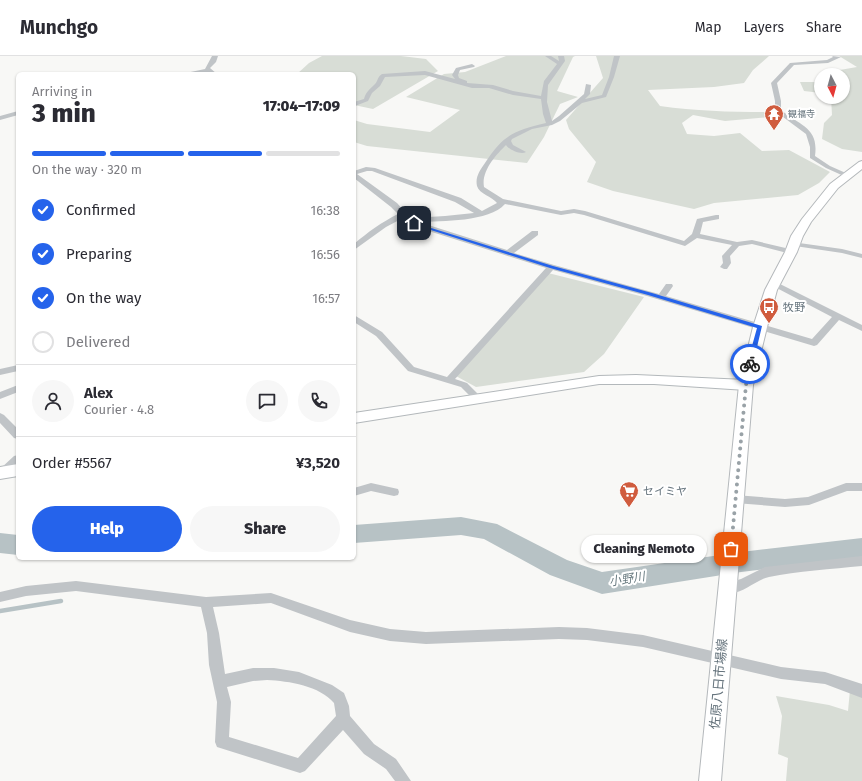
<!DOCTYPE html>
<meta charset="utf-8">
<style>
:root{--surface:#fff;--page:#f7f7f7;--text:#2b2b33;--muted:#7c7c81;--line:#e1e1e2;--accent:#2563eb}
body{margin:0;font-family:"Fira Sans","Noto Sans JP",sans-serif;background:var(--page);color:var(--text);height:100vh;display:flex;flex-direction:column;font-size:15px;white-space:nowrap}
*{box-sizing:border-box;margin:0}
p{font-size:13px;color:var(--muted)}
.icon{flex:none;width:22px;height:22px;fill:none;stroke:currentColor;stroke-width:2;stroke-linecap:round;stroke-linejoin:round}
.map{position:relative;flex:1;overflow:hidden}
.drawer{position:absolute;left:16px;top:16px;width:340px;height:488px;display:flex;flex-direction:column;background:var(--surface);border-radius:6px;box-shadow:0 1px 3px #0004}
.drawer>*{flex:none}
.needle{width:26px;rotate:174deg}
.tools{position:absolute;left:814px;top:12px;display:grid;gap:8px}
.tools a{display:grid;place-items:center;width:36px;height:36px;border-radius:50%;background:var(--surface);box-shadow:0 1px 3px #0004;font-size:20px}
.pin{position:absolute;display:grid;place-items:center;width:34px;height:34px;color:#fff;margin:-17px;border-radius:8px;box-shadow:0 2px 6px #0006}
.courier{position:absolute;display:grid;place-items:center;width:40px;height:40px;margin:-20px;border:3px solid #2563eb;border-radius:50%;background:#fff;color:#222;box-shadow:0 1px 5px #0007}
.bubble{position:absolute;height:28px;border-radius:14px;background:var(--surface);box-shadow:0 1px 3px #0004;font-size:13px;font-weight:800;line-height:28px;text-align:center}
.head em{font-style:normal;font-weight:800}
.head div{display:flex;flex-direction:column-reverse}
.head{display:flex;align-items:center;justify-content:space-between;height:68px;padding:0 16px}
h1{font-size:26px;font-weight:800;line-height:30px}
.bar{display:grid;grid-template-columns:repeat(4,1fr);gap:6px 4px;align-content:center;height:48px;padding:0 16px}
.bar i{height:5px;border-radius:3px;background:var(--line)}
.bar .selected{background:var(--accent)}
.bar p{grid-column:span 4}
.line{display:flex;align-items:center;gap:10px;padding:0 16px;border-top:1px solid var(--line)}
.line div{flex:1}
.round{display:grid;place-items:center;flex:none;width:42px;height:42px;border-radius:21px;background:var(--page)}
ol{padding:0 16px;list-style:none}
li{display:flex;align-items:center;gap:12px;height:44px}
li p{margin-inline-start:auto}
li .icon{padding:4px;border-radius:50%;background:var(--accent);color:#fff;stroke-width:4}
li:last-child{color:var(--muted)}
li i{width:22px;height:22px;border:2px solid var(--line);border-radius:50%}
.primary-button{display:flex;gap:8px;margin-top:auto;padding:8px 16px}
.primary-button a{flex:1;height:46px;border-radius:24px;background:var(--accent);color:#fff;font-size:16px;font-weight:800;line-height:46px;text-align:center}
.primary-button a+a{background:var(--page);color:var(--text)}
header{display:flex;align-items:center;gap:24px;box-sizing:border-box;height:56px;padding:0 20px;background:var(--surface);border-bottom:1px solid var(--line)}
header strong{font-size:19px}
nav{display:flex;gap:22px;margin-inline-start:auto;font-size:14px}
.map>svg:first-child{display:block}
.green{fill:#d8ddd6}
.lines{fill:none;stroke-linecap:round;stroke-linejoin:round}
.stream{stroke:#b7c2c5;stroke-width:4.5}
.river{fill:#b7c2c5;fill-rule:evenodd}
.secondary-casing{stroke:#b3b8bb;stroke-width:2}
.primary-casing{stroke:#b4b8bb;stroke-width:2}
.street{fill:#c0c4c7;fill-rule:evenodd}
.secondary{fill:#fff;fill-rule:evenodd}
.primary{fill:#fff;fill-rule:evenodd}
.route{fill:#2563eb}
.done{stroke:#99a2a7;stroke-width:4;stroke-dasharray:0 7.2}
.labels{text-anchor:middle;stroke-width:4;stroke-linejoin:round;paint-order:stroke}
.far-poi-label{font-size:9px;fill:#66747d;stroke:#fff;text-anchor:start}
.poi-label{font-size:11px;fill:#66747d;stroke:#fff;text-anchor:start}
.water-label{font-size:12px;font-style:italic;fill:#67797f;stroke:#fff}
.near-street-label{font-size:13px;fill:#66747d;stroke:#fff}
</style>
<header>
<strong>Munchgo</strong>
<nav><a>Map</a><a>Layers</a><a>Share</a></nav>
</header>
<div class="map">
<svg width="862" height="725" viewBox="0 0 862 725">
<rect width="100%" height="100%" fill="#f8f8f6"/>
<path class="green" d="M322,0h79l25,3 12,12 -65,38 -19,-4v-31h-57l12,-11z
M506,0h69l-2,1 -16,34 21,6 -18,7 -16,33 -17,26 -160,-17 -13,-4v-22l13,4 63,8 30,-22 -54,-13 38,-23 21,-2z
M596,0h173l-16,14 -9,13 -30,4 -66,3 12,16c35,5 70,6 105,6l6,5 -46,4 -32,-6 -11,8 5,11 27,2 26,-3 22,18 27,-1 41,22 -11,11 -21,12 -84,8 -20,6 -81,-18 -26,-9 9,-20 -27,-33 -3,-9 37,-42z
M839,0h23v96l-20,-3 -20,-10 2,-16 8,-8 -1,-18h12v-22h-9v-4l23,-4z
M800,26h21v11l-17,-2z
M548,217l96,24 -40,57 -20,18 -108,15 -20,-11z
M850,634l12,5v86h-76l2,-23 -10,-4 4,-38 -6,-20 53,9 19,6z"/>
<g class="lines">
<path class="stream" d="M0,555l61,-10"/>
<path class="river" d="M461,461l36,7 70,36 35,12 139,-20 121,-14v20l-121,14 -139,22 -52,-19 -66,-36 -23,-4 -107,8v-18z
M0,477l18,2v20l-18,-2z"/>
<defs>
<path id="secondary" d="M636,319l110,5 5,2 2,3 -2,3 -5,2 -92,-6h-55l-245,39v-10l245,-37z
M18,408v12l-18,3v-12z"/>
<path id="primary" d="M862,105v8l-24,19 -27,34 -8,14 -6,16 -20,38 -10,37 -14,58 -32,396h-22l40,-396 14,-58 12,-37 20,-38 6,-16 11,-17 28,-35 29,-22z"/>
</defs>
<use href="#secondary" class="secondary-casing"/>
<use href="#primary" class="primary-casing"/>
<path class="street" d="M212,0h6l-2,6 -6,6 7,6h-6l-3,-2 -27,2 24,-5z
M545,0h6l8,5 -1,-5h6l1,5 -17,24 -1,17 5,19 7,-5 25,-22 2,-10 5,1 -1,9 -5,5 17,-4 7,-18 5,-21h6l-6,21 -8,20 -24,6 -22,18 -8,4 -20,4 -20,10 -1,2 2,4 13,7c-5,3 -17,-2 -20,-7 -10,10 -25,26 -22,42l19,12 58,12 13,-2 11,2 99,30 8,-7 5,-15 19,-4h3v4l-16,3 -3,12 37,8 15,-2 42,10v4h-3l-39,-10 -13,2 -9,10 1,7 -4,6h-3l-4,-2 3,-4 -1,-7 10,-11 -35,-7 -12,8 -101,-31 -10,-2 -13,2 -56,-11c-16,18 -63,17 -86,18l88,28 25,-19h6v4l-24,18 40,12 105,29 7,-10h6l1,2 -7,10 146,43 20,-22 -61,-32v-4h3l88,44v6l-23,-11 -22,25 -3,1 -167,-50 -94,-26 -98,109 12,4 15,15 -2,2h-6l-13,-13 -53,-16 -32,-35 -22,-14v-7l28,17 32,35 33,10 99,-109 -130,-41 -13,-9 -17,9 -32,23v-6c14,-12 28,-22 44,-30l-7,-7 -37,-29v-7l12,-4 9,1 86,30 21,13 15,-8c-4,-6 -18,-9 -20,-17 -2,-9 3,-16 8,-23 19,-29 29,-32 61,-40l-3,-9 -2,-15 -28,-4 -24,-7h-17l-47,-13 -40,2 -5,9 -8,7 -4,8 -13,5 -1,-4 10,-3c2,-7 5,-9 10,-14 4,-3 3,-8 8,-11l43,-3 30,8 -3,-4 4,-7 16,-4 3,2 -1,1 -14,3 -2,5 1,3 8,3v2l26,2 20,6 28,5 3,-15 13,-17zM367,115h5l83,31 19,11 -29,3 -33,2 -6,-5 -9,-10 -40,-29z
M832,0l9,1 -13,6 -34,2 -17,18 4,18v9c19,16 38,17 34,46l15,10 18,8 1,1 -3,2 -20,-9 -16,-10v-11l-4,-13 -31,-23v-10l-4,-18 19,-20 37,-3 6,-3z
M18,55v4l-18,5v-4z
M792,186l50,7 20,5v4l-20,-5 -47,-7h-3z
M18,309v6l-18,4v-6z
M18,329v7l-18,7v-7z
M0,357l4,2 14,14v10l-4,-1 -14,-15z
M18,399v10l-10,10h-8v-6l14,-13z
M371,427l27,6 1,3 -1,3 -4,1 -23,-5 -17,5v-8z
M846,427h16v8h-15l-38,14 -24,2 -50,-4 -4,-1 -2,-3 2,-3 4,-1 50,4 23,-2z
M862,500v10c-30,3 -65,5 -93,11 -15,3 -29,21 -46,15l-2,-4 2,-4 18,-5 24,-12z
M76,525l130,16 65,-4 79,27 40,9 36,3 133,-5 28,1 56,7 138,32 44,5 37,12v14l-37,-14 -44,-5 -138,-32 -56,-7 -28,-1 -133,5 -36,-3 -40,-9 -79,-29 -58,4 6,26 6,41 28,-6h21l25,4 33,13 12,8 5,13 1,10 24,28 22,15 15,22h-16l-9,-12 -22,-15 -21,-24 -38,41 -5,2 -83,-26 -2,-5 2,-40 -8,-37 -2,-32 -6,-26 -125,-16 -50,5 -26,6v-10l26,-6zM267,624c22,1 53,6 67,23l2,13 -38,42 -69,-21 2,-35 -4,-15 26,-6z"/>
<use href="#secondary" class="secondary"/>
<use href="#primary" class="primary"/>
</g>
<path class="route" d="M412,166l141,44 99,27 110,33 -9,38 -3,2 -3,-2 10,-36 -109,-33 -98,-27 -138,-44z"/>
<g class="lines">
<path class="done" d="M731,493l15,-164 4,-21"/>
</g>
<defs>
<symbol id="temple-pin" viewBox="-11 -11 22 30"><path d="M0 17L-7.5 6A9.5 9.5 0 1 1 7.5 6Z" fill="#d05c3e" stroke="#fff"/><path d="M0-6L5-2H3V0L6.5 2.5H4V6H1.5V3h-3V6H-4V2.5H-6.5L-3 0V-2H-5Z" fill="#fff"/></symbol>
<symbol id="bus-pin" viewBox="-11 -11 22 30"><path d="M0 17L-7.5 6A9.5 9.5 0 1 1 7.5 6Z" fill="#d05c3e" stroke="#fff"/><path d="M-5-6H5V4H4V6H2V4H-2V6H-4V4H-5ZM-3.5-4V0h7V-4ZM-3.5 1.2v1.5H-2V1.2ZM2 1.2v1.5H3.5V1.2Z" fill="#fff"/></symbol>
<symbol id="supermarket-pin" viewBox="-11 -11 22 30"><path d="M0 17L-7.5 6A9.5 9.5 0 1 1 7.5 6Z" fill="#d05c3e" stroke="#fff"/><path d="M-6-5.5h2.5l.6 2H6L4.5 2H-2.5L-4.4-4H-6ZM-1.5 3.2a1.3 1.3 0 1 0 .1 0ZM3 3.2a1.3 1.3 0 1 0 .1 0Z" fill="#fff"/></symbol>
</defs>
<g fill-rule="evenodd">
<use href="#temple-pin" x="763" y="47" width="22" height="30"/>
<use href="#bus-pin" x="758" y="240" width="22" height="30"/>
<use href="#supermarket-pin" x="618" y="424" width="22" height="30"/>
</g>
<g class="labels">
<g class="far-poi-label">
<text x="788" y="61">観福寺</text>
</g>
<g class="poi-label">
<text x="783" y="255">牧野</text>
<text x="643" y="439">セイミヤ</text>
</g>
<g class="water-label">
<text transform="translate(627 523) rotate(-9)" y="4">小野川</text>
</g>
<g class="near-street-label">
<text transform="translate(718 628) rotate(-85)" y="5">佐原八日市場線</text>
</g>
</g>
</svg>
<div class="tools">
<a><svg class="needle" viewBox="-14 -14 28 28"><path d="M0-13l5 13h-10z" fill="#e53935"/><path d="M0 13l5-13h-10z" fill="#7c7c81"/></svg></a>
</div>
<div class="pin" style="left:731px;top:493px;background:#ea580c"><svg class="icon" aria-label="bag" viewBox="0 0 24 24"><path d="M5 8h14l-1 12H6zM9 8a3 3 0 0 1 6 0"/></svg></div>
<div class="pin" style="left:414px;top:167px;background:#1f2937"><svg class="icon" aria-label="home" viewBox="0 0 24 24"><path d="M3 11l9-7 9 7M6 9v11h12V9"/></svg></div>
<div class="courier" style="left:750px;top:308px"><svg class="icon" aria-label="bike" viewBox="0 0 24 24"><circle cx="6" cy="16" r="4"/><circle cx="18" cy="16" r="4"/><path d="M6 16l4-8h5l3 8M10 8l3 8H6M13 5h3"/></svg></div>
<div class="bubble" style="left:581px;top:479px;width:126px">Cleaning Nemoto</div>
<section class="drawer">
<div class="head"><div><h1>3 min</h1><p>Arriving in</p></div><em>17:04–17:09</em></div>
<div class="bar"><i class="selected"></i><i class="selected"></i><i class="selected"></i><i></i><p>On the way · 320 m</p></div>
<ol>
<li><svg class="icon" aria-label="check" viewBox="0 0 24 24"><path d="M5 12l5 5 9-10"/></svg>Confirmed<p>16:38</p></li>
<li><svg class="icon" aria-label="check" viewBox="0 0 24 24"><path d="M5 12l5 5 9-10"/></svg>Preparing<p>16:56</p></li>
<li><svg class="icon" aria-label="check" viewBox="0 0 24 24"><path d="M5 12l5 5 9-10"/></svg>On the way<p>16:57</p></li>
<li><i></i>Delivered</li>
</ol>
<div class="line" style="height:72px"><a class="round"><svg class="icon" aria-label="person" viewBox="0 0 24 24"><circle cx="12" cy="8" r="4"/><path d="M4 21q1-7 8-7t8 7"/></svg></a><div><b>Alex</b><p>Courier · 4.8</p></div><a class="round"><svg class="icon" aria-label="chat" viewBox="0 0 24 24"><path d="M4 5h16v11H9l-5 4z"/></svg></a><a class="round"><svg class="icon" aria-label="phone" viewBox="0 0 24 24"><path d="M5 4h4l2 5-3 2q2 4 5 5l2-3 5 2v4C11 20 4 13 5 4z"/></svg></a></div>
<div class="line" style="height:52px"><div>Order #5567</div><b>¥3,520</b></div>
<div class="primary-button"><a>Help</a><a>Share</a></div>
</section>
</div>
